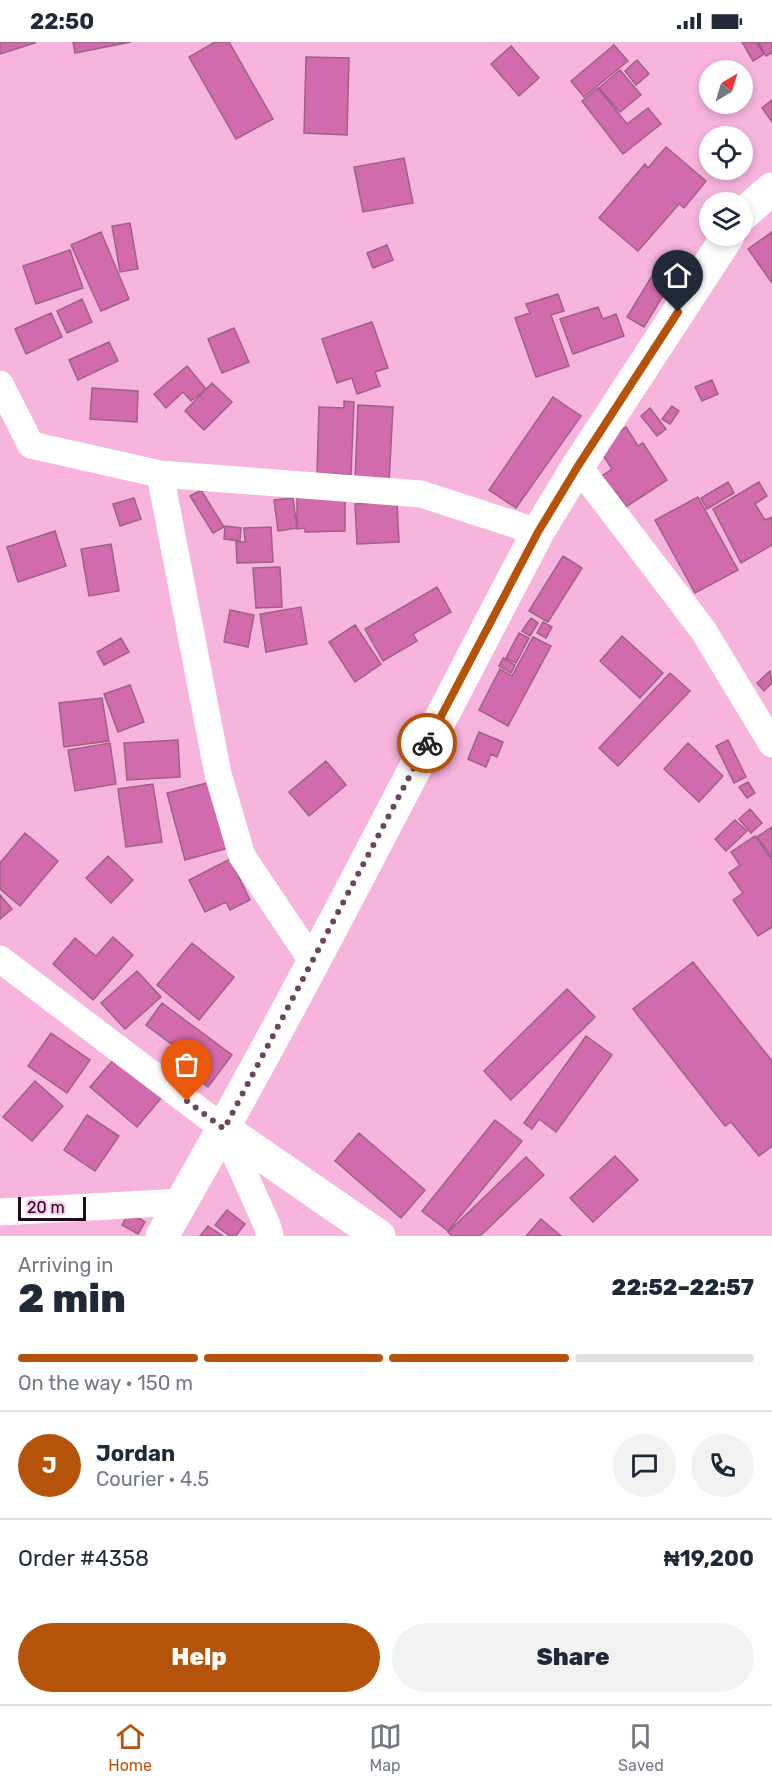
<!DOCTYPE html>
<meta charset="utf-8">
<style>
:root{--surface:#fff;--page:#f2f2f3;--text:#1f2937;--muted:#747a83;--line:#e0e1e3;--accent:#b45309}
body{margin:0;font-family:Rubik,sans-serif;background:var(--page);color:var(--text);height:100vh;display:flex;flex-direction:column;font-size:22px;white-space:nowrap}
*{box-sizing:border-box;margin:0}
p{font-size:20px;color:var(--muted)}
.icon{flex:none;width:33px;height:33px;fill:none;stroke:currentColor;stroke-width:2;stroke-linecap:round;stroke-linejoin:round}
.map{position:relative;height:1194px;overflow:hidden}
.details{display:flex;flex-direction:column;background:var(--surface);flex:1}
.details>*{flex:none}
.needle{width:39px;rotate:38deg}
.fabs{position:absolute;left:699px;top:18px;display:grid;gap:12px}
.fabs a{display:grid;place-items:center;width:54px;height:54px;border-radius:50%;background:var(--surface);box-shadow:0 3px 9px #0003;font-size:30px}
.scale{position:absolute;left:18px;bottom:15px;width:68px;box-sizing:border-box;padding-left:6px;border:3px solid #220b1a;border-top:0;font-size:16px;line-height:21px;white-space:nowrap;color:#220b1a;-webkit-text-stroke:4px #fdc6e7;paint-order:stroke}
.pin{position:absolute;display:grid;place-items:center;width:51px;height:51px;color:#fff;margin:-62px -26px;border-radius:50% 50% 50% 0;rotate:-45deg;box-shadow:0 0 6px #0007}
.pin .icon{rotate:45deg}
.courier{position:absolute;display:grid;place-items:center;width:60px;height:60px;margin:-30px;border:4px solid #b45309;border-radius:50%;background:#fff;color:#222;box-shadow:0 2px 8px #0007}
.headline em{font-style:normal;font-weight:800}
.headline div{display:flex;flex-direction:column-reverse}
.headline{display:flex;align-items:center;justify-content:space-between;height:102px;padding:0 18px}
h1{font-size:39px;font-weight:800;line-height:45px}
.bar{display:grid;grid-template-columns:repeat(4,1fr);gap:9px 6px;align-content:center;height:72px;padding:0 18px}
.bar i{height:8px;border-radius:4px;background:var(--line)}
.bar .active{background:var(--accent)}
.bar p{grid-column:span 4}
.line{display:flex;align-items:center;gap:15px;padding:0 18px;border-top:2px solid var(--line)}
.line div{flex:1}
.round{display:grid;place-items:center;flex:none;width:63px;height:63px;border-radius:32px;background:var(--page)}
.action{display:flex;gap:12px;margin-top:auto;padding:12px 18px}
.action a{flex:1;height:69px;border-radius:36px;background:var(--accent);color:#fff;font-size:24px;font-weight:800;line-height:69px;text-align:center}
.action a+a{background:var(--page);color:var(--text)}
.status{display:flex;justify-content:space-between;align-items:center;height:42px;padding:0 30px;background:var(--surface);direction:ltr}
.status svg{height:16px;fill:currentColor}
.menu{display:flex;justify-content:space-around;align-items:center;height:84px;border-top:2px solid var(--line);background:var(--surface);font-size:16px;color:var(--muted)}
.menu a{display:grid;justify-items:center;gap:3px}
.menu .active{color:var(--accent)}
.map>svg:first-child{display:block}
.building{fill:#d26aae;stroke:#9e6187;stroke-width:1.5}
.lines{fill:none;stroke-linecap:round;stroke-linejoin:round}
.minor{stroke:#fff;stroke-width:27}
.tertiary{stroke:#fff;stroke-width:33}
.done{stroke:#6d465e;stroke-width:6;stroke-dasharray:0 10.8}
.route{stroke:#b45309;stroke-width:8}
</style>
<div class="status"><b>22:50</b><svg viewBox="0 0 49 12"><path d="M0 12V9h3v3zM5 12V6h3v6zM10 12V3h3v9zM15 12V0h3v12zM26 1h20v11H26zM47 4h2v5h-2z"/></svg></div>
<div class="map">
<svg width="772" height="1194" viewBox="0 0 772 1194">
<rect width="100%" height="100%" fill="#f7b4dd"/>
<path class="building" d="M0,0h35v1l-35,11z
M73,0h58l-56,11z
M215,0h14l44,77 -37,20 -47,-82z
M742,0h14l8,12 -11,7z
M758,0h14v11l-6,3z
M614,3l14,16 -44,36 -13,-16z
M511,4l28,32 -20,18 -28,-32z
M306,15l43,1 -2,77 -43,-2z
M637,18l12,14 -13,11 -11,-14z
M620,28l21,25 -21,17 -21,-24z
M598,46l29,36 21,-16 13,16 -38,30 -41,-53z
M772,58v22l-10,-14z
M666,105l40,34 -22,27 -5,-4 -41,47 -39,-33 46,-54 3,4z
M404,116l9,45 -50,9 -9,-45z
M130,181l8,46 -18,3 -8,-46z
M101,190l28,67 -28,12 -30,-66z
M772,190v51l-24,-34z
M387,203l6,15 -20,8 -6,-15z
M70,208l13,38 -47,16 -13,-38z
M655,229l17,10 -28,46 -17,-10z
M558,252l6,17 -13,4 18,51 -33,11 -21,-59 15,-5 -4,-9z
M82,257l10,23 -25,11 -10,-22z
M598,265l5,12 13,-5 8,22 -51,18 -13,-35z
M51,271l11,24 -36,17 -11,-25z
M372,280l16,46 -13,4 5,14 -23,8 -5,-16 -15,5 -15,-44z
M234,286l15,34 -27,11 -14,-34z
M109,300l9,19 -40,19 -9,-20z
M187,324l19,23 -15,12 -8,-9 -17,16 -12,-14z
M712,338l6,14 -16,7 -7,-14z
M212,341l20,19 -28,28 -19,-19z
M92,346l46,3 -1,31 -47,-3z
M553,355l28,19 -65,92 -27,-18z
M344,359l10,1 -3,73 -34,-2 2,-66 25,1z
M358,363l35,2 -4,76 -34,-2z
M672,364l7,5 -9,13 -8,-5z
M650,366l16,21 -9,7 -16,-20z
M626,385l12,19 5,-3 24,37 -41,27 -9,-15 -8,5 -12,-18 15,-10 -15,-23z
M728,440l6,11 -27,16 -6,-11z
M759,440l8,14 -12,8 10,16 7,-3v28l-31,18 -28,-54z
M297,447l48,9v33l-40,1v-4l-8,1z
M201,448l23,37 -11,6 -23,-37z
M698,455l40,73 -43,23 -40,-73z
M134,456l7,21 -21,7 -7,-22z
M293,456l4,30 -19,3 -4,-31z
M397,460l2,40 -42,2 -2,-40z
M225,484l16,2 -1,13 -16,-2z
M271,485l2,35 -36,1 -1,-21h9l-1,-14z
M55,489l11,35 -48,16 -11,-35z
M111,502l8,47 -30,5 -8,-47z
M563,514l19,12 -34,54 -19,-11z
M280,525l2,40 -26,1 -3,-40z
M437,545l14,25 -38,22 4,7 -34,20 -18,-32z
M301,565l6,37 -41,8 -6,-38z
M230,568l24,5 -6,32 -24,-5z
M531,576l7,5 -8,13 -8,-5z
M543,580l9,5 -6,11 -9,-5z
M355,583l26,39 -26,18 -26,-40z
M519,591l10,5 -13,25 -10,-5z
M622,594l41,37 -23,25 -40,-37z
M533,595l18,9 -43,80 -29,-16 21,-41 12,7z
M121,596l8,14 -25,13 -7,-13z
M503,616l12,7 -4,8 -12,-7z
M770,629l2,12 -8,8 -7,-8z
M670,631l20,18 -72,75 -19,-18z
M130,643l14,37 -26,10 -14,-38z
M102,656l7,43 -45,6 -5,-44z
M479,690l24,10 -6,15 -6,-3 -5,13 -18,-8z
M178,698l2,37 -53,3 -3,-37z
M728,698l18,37 -12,6 -18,-37z
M110,701l6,41 -41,7 -7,-41z
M688,701l35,33 -24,26 -35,-33z
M326,719l20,24 -37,31 -20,-24z
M215,739l17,66 -47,13 -18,-67z
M748,740l7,11 -8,5 -8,-11z
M153,742l9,58 -36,5 -8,-58z
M750,767l12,14 -11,10 -12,-14z
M735,778l12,11 -21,20 -11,-12z
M772,785v30l-15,-20z
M25,791l33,28 -38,45 -20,-17v-26z
M755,794l17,24v67l-14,9 -25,-36 10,-7 -14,-20 11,-8 -9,-13z
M108,814l25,24 -22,23 -25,-25z
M230,817l20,41 -20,10 -4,-8 -21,10 -16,-32z
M0,853l12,14 -12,10z
M113,895l20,18 -40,45 -40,-36 22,-26 21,18z
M192,901l42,34 -35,43 -42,-35z
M693,920l79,99v85l-13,10 -28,-34 -6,4 -92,-117z
M137,929l24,26 -36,32 -24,-26z
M567,947l28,28 -84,83 -27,-29z
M162,961l70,52 -24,32 -42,-31 8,-10 -28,-21z
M51,991l39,27 -23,33 -39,-27z
M586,994l26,19 -56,77 -17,-13 -7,10 -8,-6z
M115,1016l47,39 -25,30 -47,-40z
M35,1039l28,25 -31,35 -29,-24z
M87,1073l32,21 -24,35 -31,-21z
M495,1078l27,21 -74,90 -26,-20z
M359,1091l66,57 -24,28 -66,-57z
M615,1114l23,24 -45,42 -23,-24z
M526,1115l18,18 -64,61h-28l-4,-4z
M227,1168l18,14 -9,12h-6l-15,-11z
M129,1170l16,10 -7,12 -16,-9z
M541,1177l20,17h-35z
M208,1184l15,10h-23z"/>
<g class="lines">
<path class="minor" d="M0,342l31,61 129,29 261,20 117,38
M578,424l125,164 69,114
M160,432l58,300 24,82 71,106
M0,917l224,170 43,96 3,11
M0,1170l181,-10"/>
<path class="tertiary" d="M742,173l30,-26
M224,1087l155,107
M162,1194c133,-230 252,-468 376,-704l40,-66 150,-230"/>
</g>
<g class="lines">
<path class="done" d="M187,1059l37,28 203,-386"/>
<path class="route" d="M427,701l111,-211 40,-66 100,-154"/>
</g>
</svg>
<div class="fabs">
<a><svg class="needle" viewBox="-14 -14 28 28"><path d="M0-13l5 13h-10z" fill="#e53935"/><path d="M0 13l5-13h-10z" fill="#747a83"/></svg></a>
<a><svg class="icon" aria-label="locate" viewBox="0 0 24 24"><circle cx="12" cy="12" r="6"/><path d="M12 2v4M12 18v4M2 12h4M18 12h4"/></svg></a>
<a><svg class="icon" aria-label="layers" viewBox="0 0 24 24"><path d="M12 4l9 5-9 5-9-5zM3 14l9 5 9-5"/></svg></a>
</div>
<div class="scale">20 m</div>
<div class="pin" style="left:187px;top:1059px;background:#ea580c"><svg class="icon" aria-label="bag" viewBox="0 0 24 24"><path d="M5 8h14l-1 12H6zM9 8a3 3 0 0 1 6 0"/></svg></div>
<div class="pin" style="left:678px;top:270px;background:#1f2937"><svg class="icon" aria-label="home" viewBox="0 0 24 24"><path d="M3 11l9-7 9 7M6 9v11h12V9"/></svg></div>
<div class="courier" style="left:427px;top:701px"><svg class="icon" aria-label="bike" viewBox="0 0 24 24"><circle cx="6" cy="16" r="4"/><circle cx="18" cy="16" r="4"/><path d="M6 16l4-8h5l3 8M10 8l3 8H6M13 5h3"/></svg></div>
</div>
<section class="details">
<div class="headline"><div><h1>2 min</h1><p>Arriving in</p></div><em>22:52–22:57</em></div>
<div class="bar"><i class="active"></i><i class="active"></i><i class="active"></i><i></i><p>On the way · 150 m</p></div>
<div class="line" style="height:108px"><b class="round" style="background:var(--accent);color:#fff">J</b><div><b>Jordan</b><p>Courier · 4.5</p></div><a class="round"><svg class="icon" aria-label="chat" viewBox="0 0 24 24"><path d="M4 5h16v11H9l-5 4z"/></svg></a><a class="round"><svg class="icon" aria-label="phone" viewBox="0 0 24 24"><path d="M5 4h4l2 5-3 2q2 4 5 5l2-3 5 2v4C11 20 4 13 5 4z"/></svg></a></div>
<div class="line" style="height:78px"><div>Order #4358</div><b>₦19,200</b></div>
<div class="action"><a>Help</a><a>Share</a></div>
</section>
<nav class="menu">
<a class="active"><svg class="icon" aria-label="home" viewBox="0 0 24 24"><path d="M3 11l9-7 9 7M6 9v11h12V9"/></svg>Home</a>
<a><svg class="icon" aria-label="map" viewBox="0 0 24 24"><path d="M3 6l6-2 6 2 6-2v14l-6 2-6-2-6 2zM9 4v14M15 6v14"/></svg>Map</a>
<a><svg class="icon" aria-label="saved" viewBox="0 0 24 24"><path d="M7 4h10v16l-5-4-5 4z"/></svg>Saved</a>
</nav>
